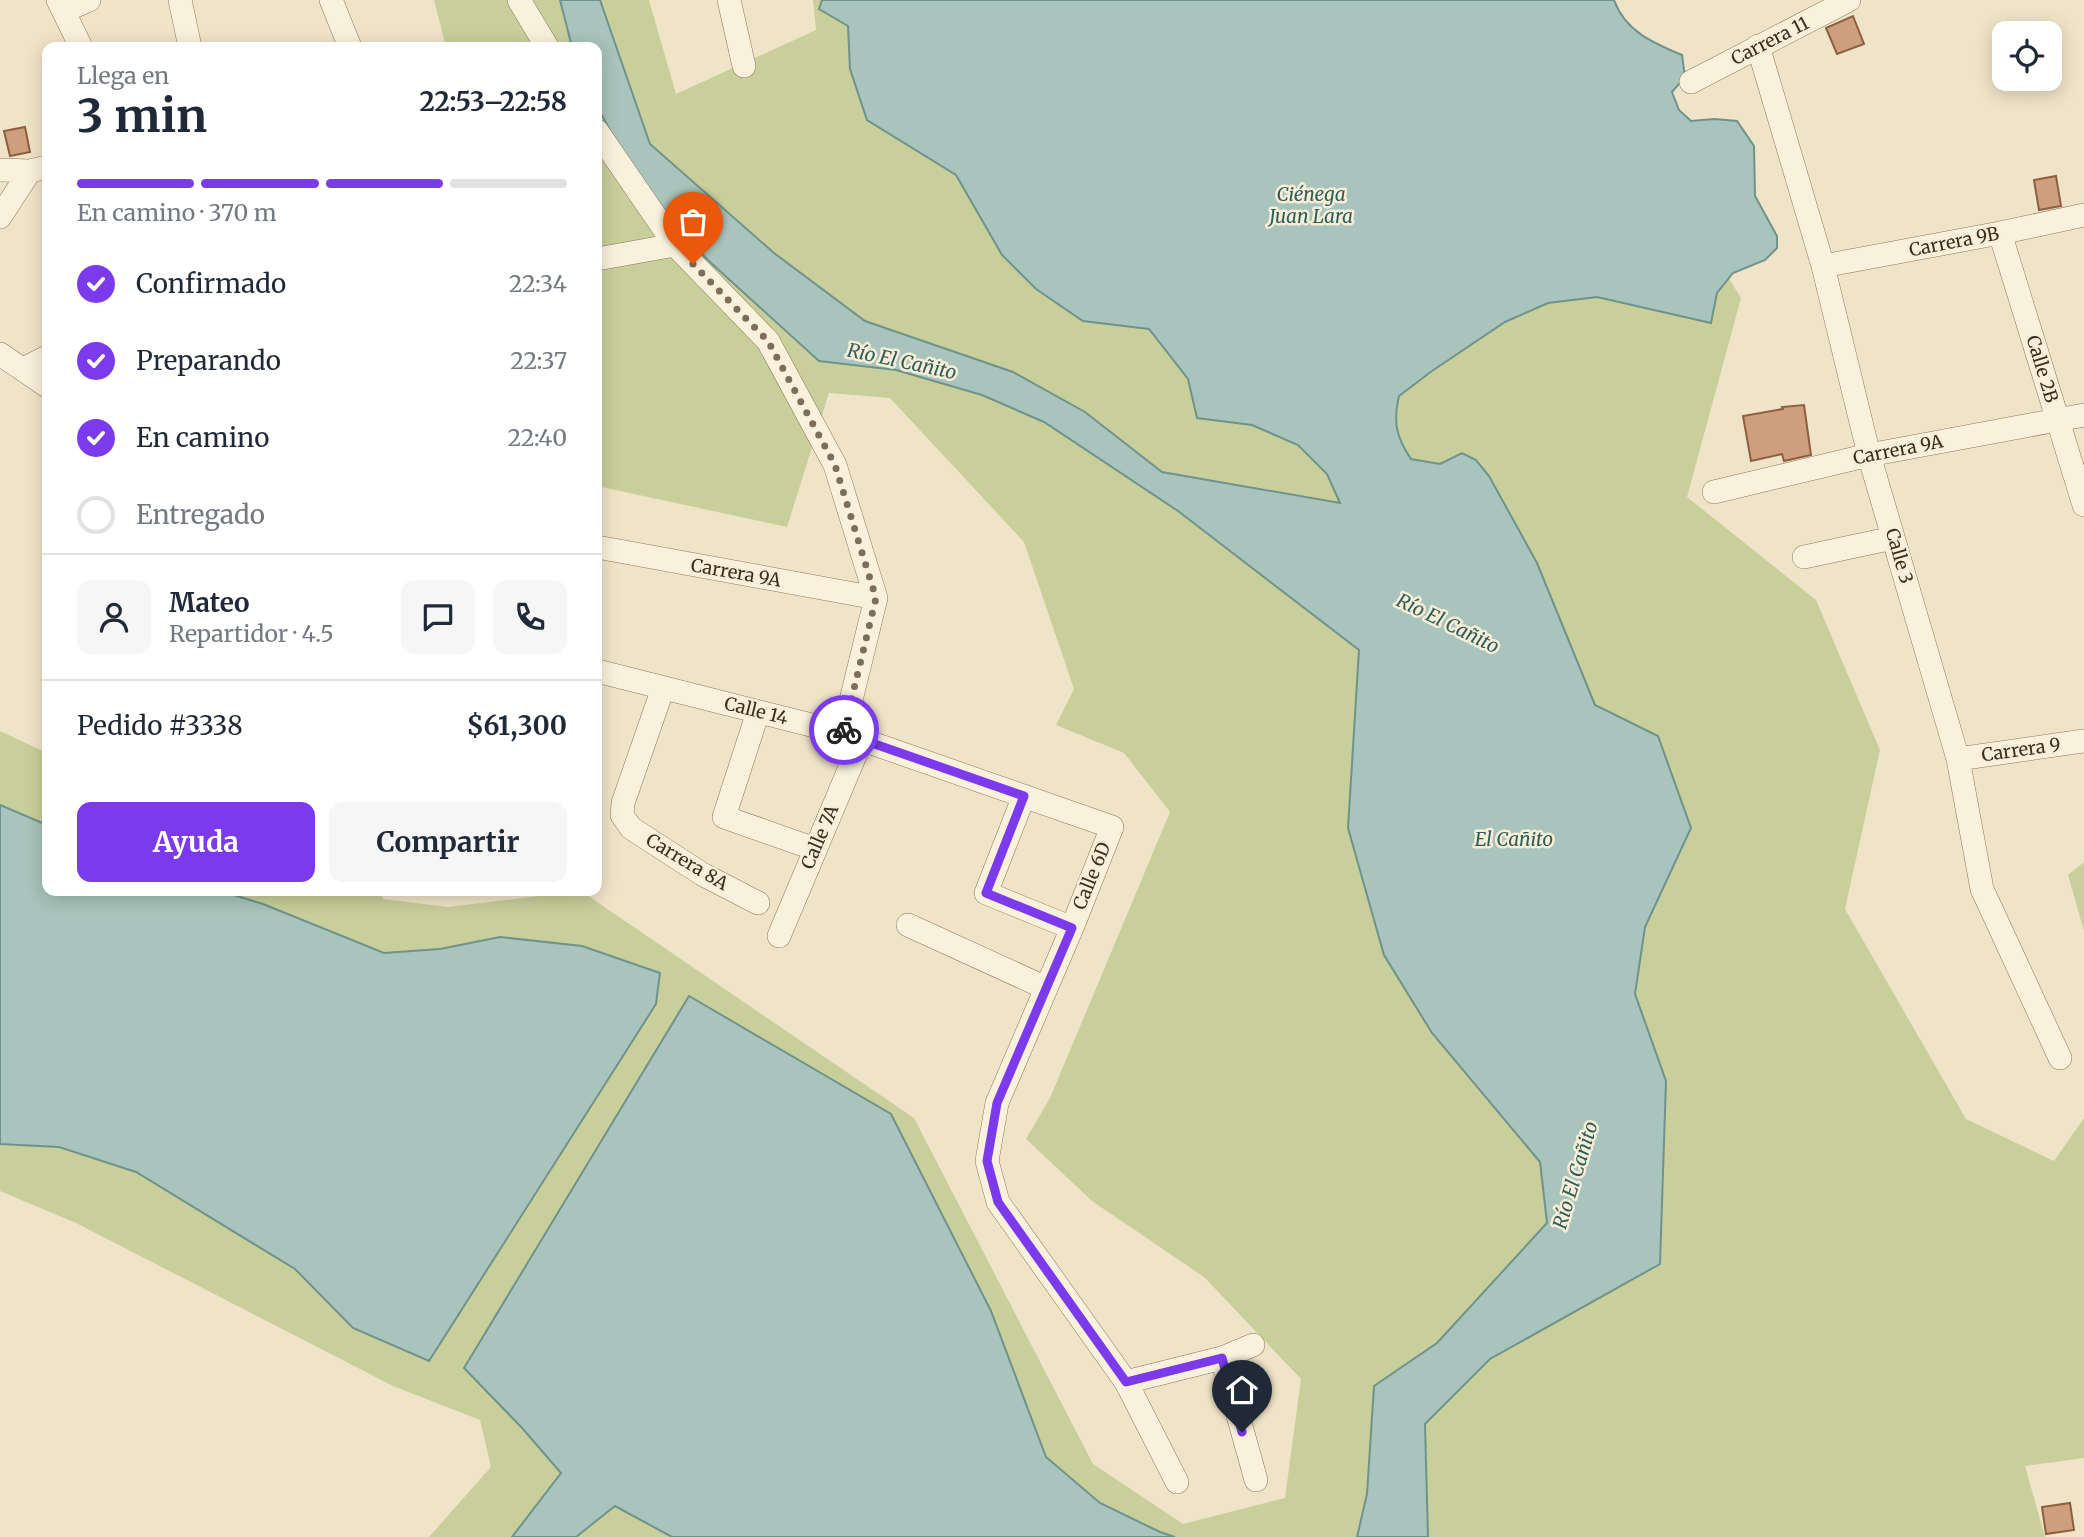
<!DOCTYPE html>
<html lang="es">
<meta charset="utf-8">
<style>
:root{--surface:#fff;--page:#f6f6f7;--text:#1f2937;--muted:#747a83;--line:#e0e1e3;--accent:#7c3aed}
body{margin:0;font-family:Merriweather,serif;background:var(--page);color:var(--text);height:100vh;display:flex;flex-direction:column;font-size:26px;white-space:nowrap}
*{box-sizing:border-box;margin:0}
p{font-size:23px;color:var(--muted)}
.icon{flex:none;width:38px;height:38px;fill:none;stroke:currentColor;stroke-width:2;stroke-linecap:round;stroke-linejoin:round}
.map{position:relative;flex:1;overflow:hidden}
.panel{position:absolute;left:42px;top:42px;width:560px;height:854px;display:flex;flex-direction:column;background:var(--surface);border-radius:14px;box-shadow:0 4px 18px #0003}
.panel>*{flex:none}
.fabs{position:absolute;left:1992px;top:21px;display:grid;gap:14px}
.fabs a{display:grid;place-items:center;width:70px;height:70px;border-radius:14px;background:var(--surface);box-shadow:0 4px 18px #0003;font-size:35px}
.pin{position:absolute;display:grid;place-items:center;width:60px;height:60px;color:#fff;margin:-72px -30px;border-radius:50% 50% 50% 0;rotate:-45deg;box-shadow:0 0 7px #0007}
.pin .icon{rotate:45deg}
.courier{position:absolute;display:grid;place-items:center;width:70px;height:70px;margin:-35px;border:5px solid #7c3aed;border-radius:50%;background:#fff;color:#222;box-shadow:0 2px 9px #0007}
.summary em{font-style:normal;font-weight:700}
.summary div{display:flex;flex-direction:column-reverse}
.summary{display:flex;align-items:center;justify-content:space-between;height:119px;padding:0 35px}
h1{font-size:46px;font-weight:700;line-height:52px}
.bar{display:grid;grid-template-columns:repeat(4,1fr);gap:10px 7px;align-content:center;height:84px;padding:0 35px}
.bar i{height:9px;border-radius:5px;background:var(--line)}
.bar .selected{background:var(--accent)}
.bar p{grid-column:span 4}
.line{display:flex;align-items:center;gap:18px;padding:0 35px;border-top:2px solid var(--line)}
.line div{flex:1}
.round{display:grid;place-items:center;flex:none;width:74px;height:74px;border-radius:14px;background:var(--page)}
ol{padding:0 35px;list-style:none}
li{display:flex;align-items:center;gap:21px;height:77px}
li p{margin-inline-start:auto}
li .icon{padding:7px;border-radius:50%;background:var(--accent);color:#fff;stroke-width:4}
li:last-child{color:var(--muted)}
li i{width:38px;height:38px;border:4px solid var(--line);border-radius:50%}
.action{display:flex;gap:14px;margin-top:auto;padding:14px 35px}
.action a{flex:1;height:80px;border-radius:14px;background:var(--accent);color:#fff;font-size:28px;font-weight:700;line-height:80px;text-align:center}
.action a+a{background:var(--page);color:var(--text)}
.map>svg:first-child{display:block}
.green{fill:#c9cf9b}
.water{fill:#a9c4bc;stroke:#6f938a;stroke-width:2}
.building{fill:#cf9f7d;stroke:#8d5f41;stroke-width:2}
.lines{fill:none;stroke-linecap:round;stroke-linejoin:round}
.street-casing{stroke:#8d765c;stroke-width:24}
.street{stroke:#faf1dc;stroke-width:23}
.done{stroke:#7c6e5b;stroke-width:7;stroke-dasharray:0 12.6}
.route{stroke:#7c3aed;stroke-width:9}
.labels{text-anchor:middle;stroke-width:5;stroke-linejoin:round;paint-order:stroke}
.street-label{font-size:18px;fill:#3d2e20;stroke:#f7eed8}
.water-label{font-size:19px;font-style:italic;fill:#2f5d5a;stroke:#f7eed8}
</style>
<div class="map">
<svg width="2084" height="1537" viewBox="0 0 2084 1537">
<rect width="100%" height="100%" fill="#f0e4c8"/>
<path class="green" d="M434,0h215l27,94 140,-64 -3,-30h745l183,298 -54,199 129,103 64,150 -35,159 121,210 88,42 30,-43v340l-59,8 20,71h-1616l62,-70 -11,-47 -87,-34 -317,-163 -76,-32v-460l47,22v138h335l1,8 65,8 133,-16 333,227 179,346 90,60 102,-26 16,-119 -97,-102 -112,-76 -66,-62 24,-41 120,-286 -46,-59 -68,-28 18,-36 -50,-147 -134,-144 -61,-5 -42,134 -190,-41v-439h-151z
M2084,862v69l-16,-56z"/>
<path class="water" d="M560,0h40l50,144 124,109 91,68 148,51 72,40 77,60 178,31 -13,-29 -29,-29 -46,-20 -55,-7 -9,-39 -39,-50 -66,-8 -47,-32 -34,-34 -46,-80 -89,-55 -17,-51 -2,-43 -29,-17 3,-9h792c11,31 39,43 68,55l3,22 -13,15 7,18 12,11 23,-2 23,2 17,25 1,50 22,40v12l-12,12 -32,13 -16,20 -6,30 -114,-26 -49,6 -43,19 -73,49 -33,25c-6,26 -3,41 12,63l29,5 22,-11 14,7 13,16 48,87 58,142 63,31 33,92 -46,99 -10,67 31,87 -6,183 -170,95 -65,65 3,113h-71l10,-43 7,-108 63,-43 110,-120 -7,-61 -108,-129 -48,-78 -36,-127 11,-178 -181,-139 -134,-89 -62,-27 -86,-25 -77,-9 -109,-99 -41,-41 -34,-43 -38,-72v-59h-25z
M0,805l47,20v66h174l42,13 121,49 56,-4 60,-12 82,9 78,27 -4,31 -227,357 -76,-33 -58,-59 -159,-97 -77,-25 -59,-3z
M689,996l202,118 100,197 55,146 54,46 60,29 15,5h-503l-57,-31 -39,31h-64l49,-64 -38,-44 -59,-61z"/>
<path class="building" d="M1853,16l11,28 -27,10 -11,-26z
M25,127l5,25 -20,4 -6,-25z
M2056,176l5,30 -22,4 -5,-30z
M1804,405l7,50 -27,6 -2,-7 -31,7 -8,-45 40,-7 -1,-2z
M2070,1503l4,27 -28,4 -4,-27z"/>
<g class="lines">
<defs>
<path id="street" d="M58,0l23,47
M180,0l10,47
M331,0l19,47
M519,0l28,47
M729,0l15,66
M64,11l25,-11
M1758,46l65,220 46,189 89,304 24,130 78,169
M1691,82l158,-82
M597,131l78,114 93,96 67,124 41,133 -33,135
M0,170l30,1
M0,217l30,-46 17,-4
M2000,233l84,272
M597,259l78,-14
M1823,266l177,-33 84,-18
M0,354l47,32
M23,369l24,-12
M1714,492l155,-37 215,-40
M597,547l279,51
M1804,557l89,-19
M597,671l246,62 269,94 -40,101 -75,175 -10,58 11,41 128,180 51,100
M663,688l-40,115 -1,12 9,13 71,46 56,29
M758,712l-34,105 91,32
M1958,759l126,-18
M1024,796l-38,97 86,35
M908,925l138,63
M779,936l83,-197
M1222,1358l34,122
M1126,1382l96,-24 31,-13"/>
</defs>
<use href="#street" class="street-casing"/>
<use href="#street" class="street"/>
</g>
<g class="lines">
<path class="done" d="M693,264l75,77 67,124 41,133 -32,132"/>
<path class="route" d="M844,730l-1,3 181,63 -38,97 86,35 -75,175 -10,58 11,41 128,180 96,-24 20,74"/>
</g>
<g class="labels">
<g class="street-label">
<text transform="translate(1770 41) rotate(-27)" y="6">Carrera 11</text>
<text transform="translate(1954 242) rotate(-11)" y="6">Carrera 9B</text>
<text transform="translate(2042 369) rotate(73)" y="6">Calle 2B</text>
<text transform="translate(1898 450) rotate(-11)" y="6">Carrera 9A</text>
<text transform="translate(1899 556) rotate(74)" y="6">Calle 3</text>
<text transform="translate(736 573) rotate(10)" y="6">Carrera 9A</text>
<text transform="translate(756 711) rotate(14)" y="6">Calle 14</text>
<text transform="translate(2021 750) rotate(-8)" y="6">Carrera 9</text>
<text transform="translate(820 837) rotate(-67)" y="6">Calle 7A</text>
<text transform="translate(687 862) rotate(31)" y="6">Carrera 8A</text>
<text transform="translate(1092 876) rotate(-68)" y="6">Calle 6D</text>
</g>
<g class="water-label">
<text x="1311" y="201">Ciénega<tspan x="1311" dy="22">Juan Lara</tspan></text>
<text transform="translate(902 361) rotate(12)" y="7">Río El Cañito</text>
<text transform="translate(1448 623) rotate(26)" y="7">Río El Cañito</text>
<text x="1514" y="846">El Cañito</text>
<text transform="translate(1575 1175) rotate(-73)" y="7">Río El Cañito</text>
</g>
</g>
</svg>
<div class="fabs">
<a><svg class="icon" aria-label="locate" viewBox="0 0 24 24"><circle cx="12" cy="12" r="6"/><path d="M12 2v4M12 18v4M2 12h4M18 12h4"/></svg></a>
</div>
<div class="pin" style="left:693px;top:264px;background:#ea580c"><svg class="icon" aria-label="bag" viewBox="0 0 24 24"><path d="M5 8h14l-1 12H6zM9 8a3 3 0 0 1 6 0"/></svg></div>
<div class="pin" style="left:1242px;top:1432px;background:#1f2937"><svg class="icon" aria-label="home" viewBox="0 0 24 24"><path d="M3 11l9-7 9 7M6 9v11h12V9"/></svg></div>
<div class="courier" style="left:844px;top:730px"><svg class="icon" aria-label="bike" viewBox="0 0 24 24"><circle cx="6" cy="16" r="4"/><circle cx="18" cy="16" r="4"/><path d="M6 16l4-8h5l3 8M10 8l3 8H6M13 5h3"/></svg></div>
<section class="panel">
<div class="summary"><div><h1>3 min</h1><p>Llega en</p></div><em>22:53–22:58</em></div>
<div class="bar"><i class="selected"></i><i class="selected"></i><i class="selected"></i><i></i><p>En camino · 370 m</p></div>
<ol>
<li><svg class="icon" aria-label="check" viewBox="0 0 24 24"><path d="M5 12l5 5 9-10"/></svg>Confirmado<p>22:34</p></li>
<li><svg class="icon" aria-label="check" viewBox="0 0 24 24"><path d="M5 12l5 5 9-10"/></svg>Preparando<p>22:37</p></li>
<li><svg class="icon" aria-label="check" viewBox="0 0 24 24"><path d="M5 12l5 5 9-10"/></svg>En camino<p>22:40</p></li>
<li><i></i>Entregado</li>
</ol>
<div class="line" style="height:126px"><a class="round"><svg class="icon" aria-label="person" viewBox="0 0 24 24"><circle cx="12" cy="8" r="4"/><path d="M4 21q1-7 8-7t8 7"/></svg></a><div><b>Mateo</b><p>Repartidor · 4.5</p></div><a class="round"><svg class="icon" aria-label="chat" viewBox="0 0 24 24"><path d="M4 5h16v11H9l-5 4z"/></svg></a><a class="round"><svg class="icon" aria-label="phone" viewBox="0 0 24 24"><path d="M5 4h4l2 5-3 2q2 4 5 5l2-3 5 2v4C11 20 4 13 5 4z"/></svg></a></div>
<div class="line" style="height:91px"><div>Pedido #3338</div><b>$61,300</b></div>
<div class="action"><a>Ayuda</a><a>Compartir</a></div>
</section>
</div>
